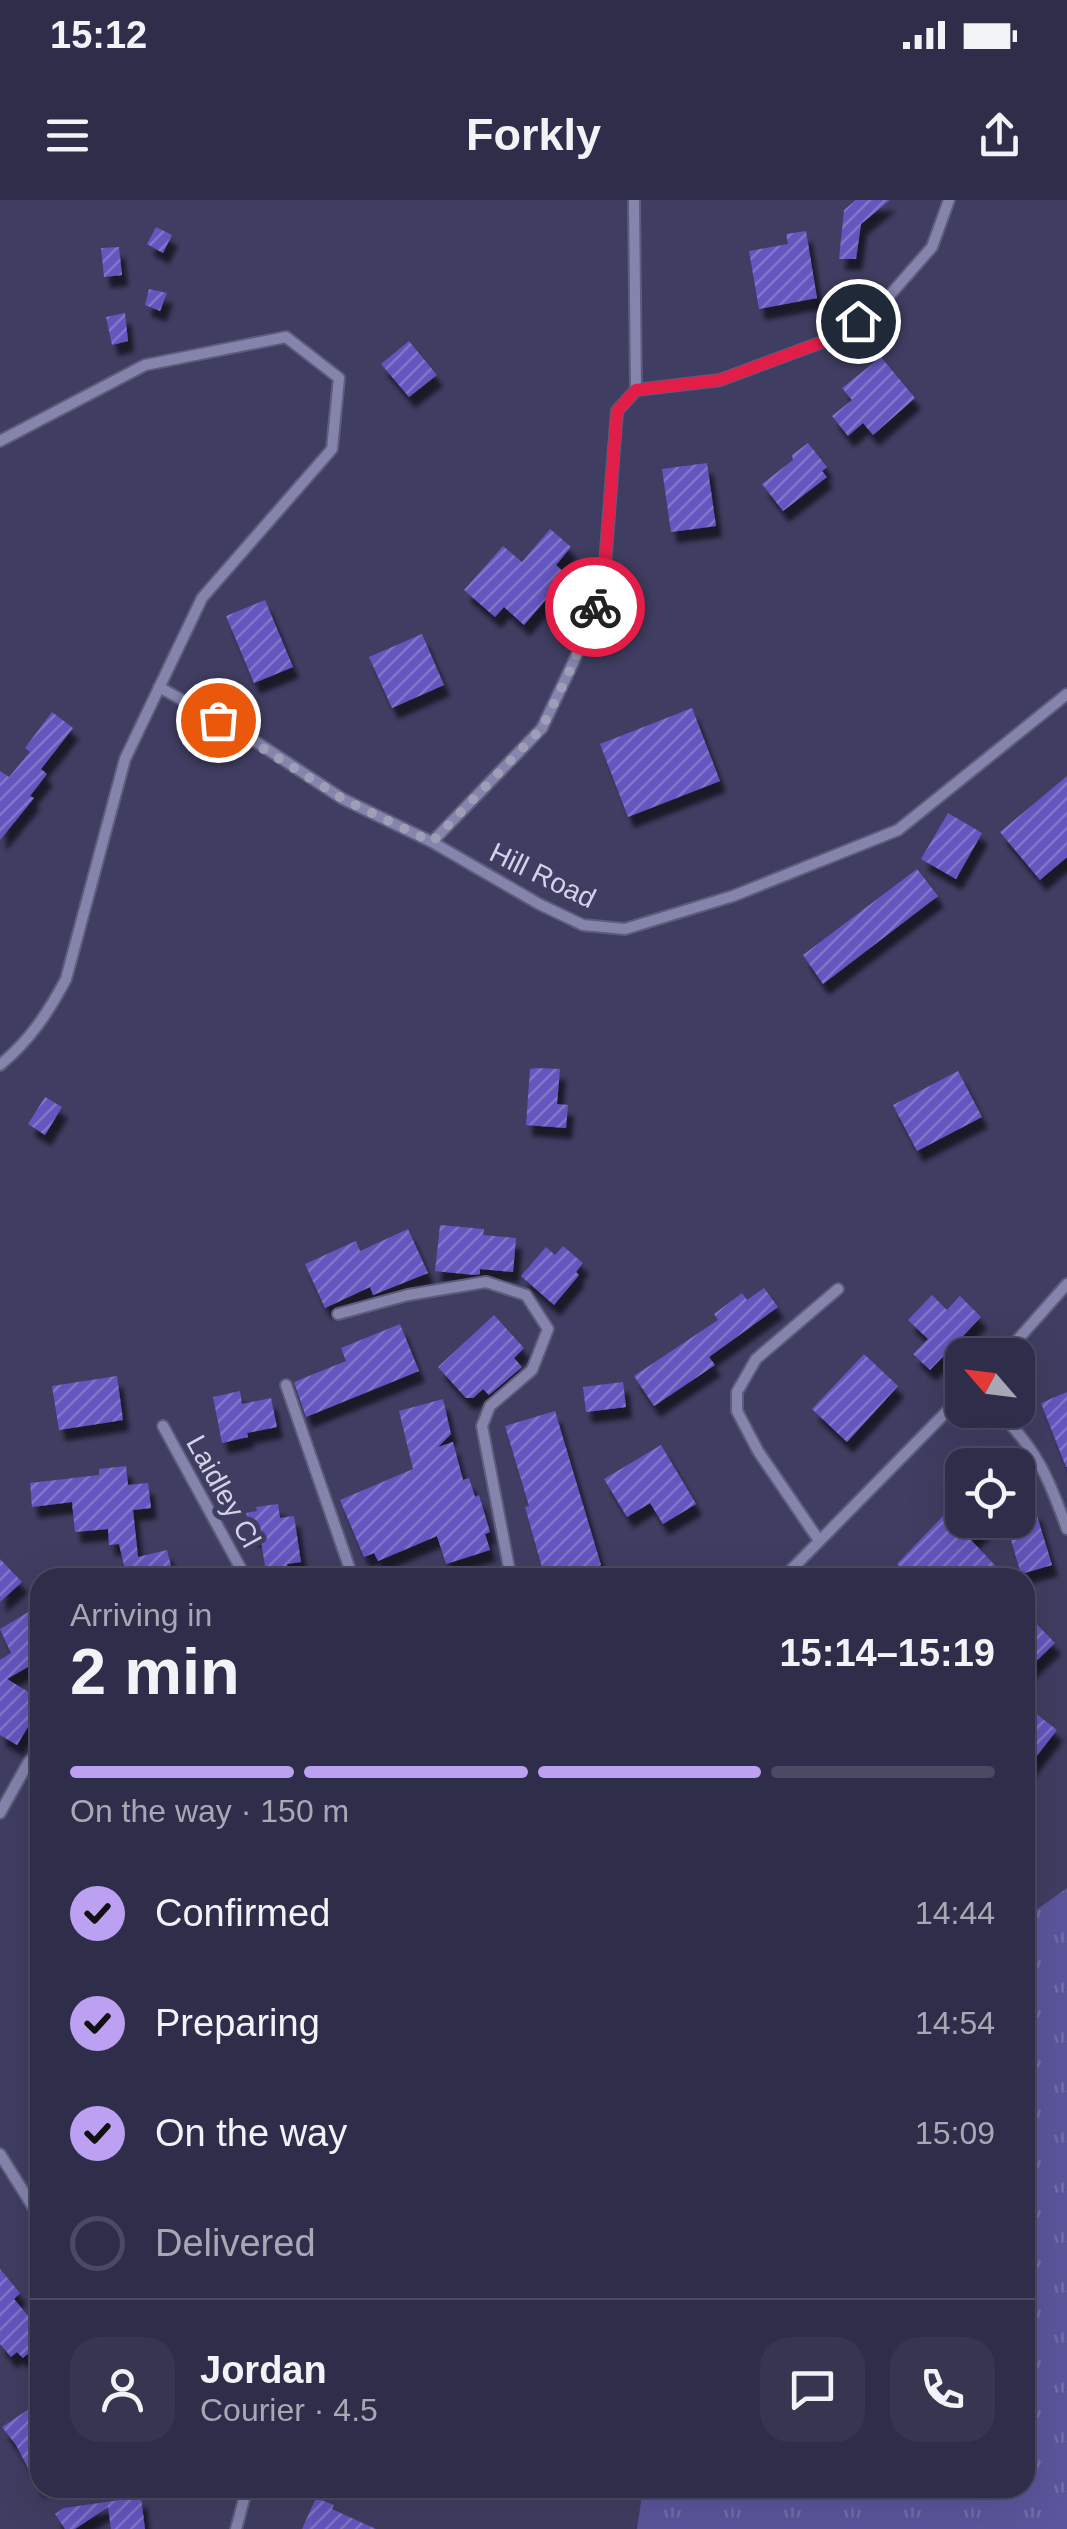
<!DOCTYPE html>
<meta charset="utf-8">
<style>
:root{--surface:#2f2e4a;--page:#373651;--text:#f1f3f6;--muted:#a7a8b5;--line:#4a4a62;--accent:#bca0f2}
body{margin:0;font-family:Arial,sans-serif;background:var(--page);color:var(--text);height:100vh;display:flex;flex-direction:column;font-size:38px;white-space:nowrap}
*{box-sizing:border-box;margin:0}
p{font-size:32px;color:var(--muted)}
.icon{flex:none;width:55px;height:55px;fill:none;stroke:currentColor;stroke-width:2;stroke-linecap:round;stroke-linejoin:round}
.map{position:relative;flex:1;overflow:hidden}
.drawer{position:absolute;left:30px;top:1368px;width:1005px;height:930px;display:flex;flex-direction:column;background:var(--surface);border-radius:30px;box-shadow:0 10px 40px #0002,0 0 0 2px var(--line)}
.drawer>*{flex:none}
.needle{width:65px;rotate:298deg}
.buttons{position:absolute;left:945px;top:1138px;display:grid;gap:20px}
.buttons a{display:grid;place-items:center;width:90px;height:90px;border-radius:20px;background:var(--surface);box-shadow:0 10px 40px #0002,0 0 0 2px var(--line);font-size:50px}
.pin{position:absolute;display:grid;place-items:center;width:85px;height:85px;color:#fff;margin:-42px;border:5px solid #fff;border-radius:50%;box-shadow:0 2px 10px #0007}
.courier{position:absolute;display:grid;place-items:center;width:100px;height:100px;margin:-50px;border:8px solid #e11d48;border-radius:50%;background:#fff;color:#222;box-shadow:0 2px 12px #0007}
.head em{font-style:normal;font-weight:700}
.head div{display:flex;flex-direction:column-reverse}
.head{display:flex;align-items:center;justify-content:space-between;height:170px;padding:0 40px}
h1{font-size:65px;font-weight:700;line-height:75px}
.bar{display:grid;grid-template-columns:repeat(4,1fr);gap:15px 10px;align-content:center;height:120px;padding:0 40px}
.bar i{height:12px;border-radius:8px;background:var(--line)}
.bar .active{background:var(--accent)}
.bar p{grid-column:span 4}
.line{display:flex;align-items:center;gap:25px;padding:0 40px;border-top:2px solid var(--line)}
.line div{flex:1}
.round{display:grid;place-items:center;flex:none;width:105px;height:105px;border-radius:30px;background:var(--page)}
ol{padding:0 40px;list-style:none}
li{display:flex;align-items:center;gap:30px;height:110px}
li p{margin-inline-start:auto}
li .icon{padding:10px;border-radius:50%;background:var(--accent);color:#111;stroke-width:4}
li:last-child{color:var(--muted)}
li i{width:55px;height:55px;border:5px solid var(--line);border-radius:50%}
.status{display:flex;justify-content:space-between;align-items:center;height:70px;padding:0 50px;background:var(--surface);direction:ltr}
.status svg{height:28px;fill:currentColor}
header{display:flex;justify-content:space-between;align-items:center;height:130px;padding:0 40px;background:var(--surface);font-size:45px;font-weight:700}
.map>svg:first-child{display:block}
.grass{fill:url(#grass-tufts)}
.building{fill:url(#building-hatch);filter:url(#shadow)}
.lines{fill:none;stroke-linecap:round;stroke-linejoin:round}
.street-casing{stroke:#5d5c7a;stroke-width:14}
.street{stroke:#8484ad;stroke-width:10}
.done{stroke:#9f9eb9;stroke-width:10;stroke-dasharray:0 18}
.route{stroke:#e11d48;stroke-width:12}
.labels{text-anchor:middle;stroke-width:10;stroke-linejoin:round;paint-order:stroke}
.street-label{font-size:28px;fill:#d2d2e8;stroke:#3f3e62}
</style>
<div class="status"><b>15:12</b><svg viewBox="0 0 49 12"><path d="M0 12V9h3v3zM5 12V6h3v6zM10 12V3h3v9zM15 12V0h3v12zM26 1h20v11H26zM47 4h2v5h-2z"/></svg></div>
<header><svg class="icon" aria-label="menu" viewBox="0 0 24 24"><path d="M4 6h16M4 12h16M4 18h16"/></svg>Forkly<svg class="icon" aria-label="share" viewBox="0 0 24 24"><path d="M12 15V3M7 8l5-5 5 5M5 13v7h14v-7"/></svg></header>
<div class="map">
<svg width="1067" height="2329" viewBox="0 0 1067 2329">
<defs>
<pattern id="grass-tufts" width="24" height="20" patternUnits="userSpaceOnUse" patternTransform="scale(2.5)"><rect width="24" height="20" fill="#5b569c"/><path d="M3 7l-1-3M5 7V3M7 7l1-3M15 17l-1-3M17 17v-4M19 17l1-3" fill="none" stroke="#726daa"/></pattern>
<pattern id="building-hatch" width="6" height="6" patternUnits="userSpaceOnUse" patternTransform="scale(2.5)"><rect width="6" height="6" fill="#6356bf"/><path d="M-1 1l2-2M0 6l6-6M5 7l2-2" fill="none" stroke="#8075ca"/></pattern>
<filter id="shadow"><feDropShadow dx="6" dy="11" stdDeviation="2.5" flood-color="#0009"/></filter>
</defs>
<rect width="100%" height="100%" fill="#3f3e62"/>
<path class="grass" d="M1067,1688v641h-430l6,-41h382v-570z"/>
<path class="building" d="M856,0h34l-29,24 -5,35h-17l5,-49z
M156,27l16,8 -9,18 -16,-9z
M806,31l11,67 -58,11 -10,-58 39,-7 -2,-10z
M119,47l3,28 -18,2 -3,-29z
M149,89l18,4 -7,18 -15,-6z
M125,113l3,28 -16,4 -6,-28z
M409,141l28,34 -28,22 -28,-33z
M881,157l34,41 -42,37 -10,-12 -15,13 -16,-20 20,-16 -10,-12z
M808,243l19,24 -5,4 5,6 -44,34 -21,-27 31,-24 -1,-5z
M707,263l9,63 -45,6 -9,-63z
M550,329l21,18 -15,18 11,10 -43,50 -20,-18 -9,10 -31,-27 39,-44 19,16z
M265,400l28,67 -39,16 -28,-67z
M422,434l22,51 -52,23 -23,-51z
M692,508l28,73 -92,36 -28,-73z
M52,512l21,16 -32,41 6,5 -17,22 4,2 -34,42v-69l9,6 21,-25 -5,-4z
M1067,576v81l-27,23 -40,-48z
M948,613l34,20 -26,46 -35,-20z
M917,669l21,27 -115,88 -20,-29z
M536,868l24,1 -3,35 11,1 -2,23 -40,-3 4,-56z
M958,871l24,46 -65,34 -24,-46z
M45,897l17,10 -17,28 -17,-11z
M440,1025l44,4 -1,6 33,3 -3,34 -33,-3v5l-5,1 -40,-4z
M408,1029l20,44 -55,22 -3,-8 -45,21 -20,-44 51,-23 4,10z
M563,1046l20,17 -7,9 3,3 -25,30 -33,-29 25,-29 9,8z
M764,1088l14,19 -69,50 6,8 -61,41 -20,-30 84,-56 -4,-6 28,-21 5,7z
M932,1095l15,15 13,-14 21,21 -51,53 -17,-16 15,-15 -20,-19z
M494,1115l30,33 -10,10 8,9 -33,28 -6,-6 -10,9h-7l-28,-31z
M400,1124l19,47 -113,46 -12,-35 52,-21 -5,-13z
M864,1154l34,32 -51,56 -35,-33z
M117,1176l6,44 -64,10 -7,-44z
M623,1182l3,25 -40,5 -3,-25z
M240,1191l2,13 29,-6 6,29 -30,6 1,4 -26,6 -9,-46z
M1067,1192v75h-1l-25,-64z
M443,1199l8,35 -13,13 15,-5 10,38 6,-2 6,19 4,-2 11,37 -5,2 5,16 -44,14 -9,-28 -59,25 -4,-8 -10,4 -24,-57 73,-31 -14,-58z
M555,1211l46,154 -44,13h-12l-20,-71 4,-1 -24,-80z
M661,1245l35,59 -33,20 -13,-21 -23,14 -23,-38z
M126,1266l2,19 20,-2 3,25 -18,2 5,47 29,-7 7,28h-47l-8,-34 -10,1 -1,-16 -33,3 -3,-30 -40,5 -2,-24 69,-8v-6z
M962,1296v24h29l-20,20 36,38h-96l-14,-14z
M278,1304l2,14 14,-2 7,46 -14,2 2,14h-22l-7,-43 -10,1 -4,-23 11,-2 -1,-4z
M1035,1309l17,56 -31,9 -16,-54h13v-6z
M0,1359l22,23 -22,20z
M40,1405v55l-33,19 33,20v8l-23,38 -17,-10v-75l11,-7 -11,-24z
M1025,1412l30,31 -30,29z
M1025,1505l32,25 -32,41z
M0,2069l20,24 -6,6 26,31v13l-17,15 -6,-6 -6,5 -11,-13z
M32,2207l8,13v71l-24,-46 -14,-18z
M141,2297l4,32h-34l-3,-22 -33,22h-10l-10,-15 9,-6z
M316,2298l18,7 -2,4 44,20h-74z"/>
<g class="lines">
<defs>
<path id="street" d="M634,0l2,190
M0,241l145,-76 141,-28 53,41 -7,71 -130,149 -77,161 -59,220c-18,34 -36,61 -66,86
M159,487l88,49 96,63 89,43 107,62 44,21 42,4 108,-33 165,-66 169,-136
M432,642l110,-114 31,-65 18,-41 14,-58 12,-153 19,-21 84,-10 113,-42 49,-34 50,-57 17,-47
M338,1114l70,-19 78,-13 40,13 22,34 -16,41 -42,36 -8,20 29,152
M1004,1155l63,-71
M286,1185l67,193
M997,1210c40,40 51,66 70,119
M163,1226l83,152
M818,1339l-60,-88 -21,-40v-19l19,-33 82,-70
M783,1378l179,-182
M0,1613l28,-50 12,-13
M0,1954l40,64
M236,2329l11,-41"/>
</defs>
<use href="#street" class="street-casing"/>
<use href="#street" class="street"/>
</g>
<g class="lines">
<path class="done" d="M218,520l125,79 89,43 110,-114 31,-64 22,-57"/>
<path class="route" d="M595,407l10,-43 12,-153 19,-21 84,-10 113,-42 25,-17"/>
</g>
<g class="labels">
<g class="street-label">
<text transform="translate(543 675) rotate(26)" y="10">Hill Road</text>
<text transform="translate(224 1291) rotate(61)" y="10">Laidley Cl</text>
</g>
</g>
</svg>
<div class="buttons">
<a><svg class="needle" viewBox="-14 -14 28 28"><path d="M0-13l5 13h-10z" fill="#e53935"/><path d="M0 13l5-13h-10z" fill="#a7a8b5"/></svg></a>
<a><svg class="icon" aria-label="locate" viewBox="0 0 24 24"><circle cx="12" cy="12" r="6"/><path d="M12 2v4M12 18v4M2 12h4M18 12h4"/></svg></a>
</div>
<div class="pin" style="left:218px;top:520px;background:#ea580c"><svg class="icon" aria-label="bag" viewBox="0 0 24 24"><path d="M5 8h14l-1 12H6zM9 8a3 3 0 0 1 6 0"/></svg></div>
<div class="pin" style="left:858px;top:121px;background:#1f2937"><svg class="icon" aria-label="home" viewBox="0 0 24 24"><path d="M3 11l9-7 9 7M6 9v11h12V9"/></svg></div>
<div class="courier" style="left:595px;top:407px"><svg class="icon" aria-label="bike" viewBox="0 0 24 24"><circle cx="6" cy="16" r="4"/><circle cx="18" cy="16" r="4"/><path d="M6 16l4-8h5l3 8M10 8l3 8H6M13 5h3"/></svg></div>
<section class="drawer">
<div class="head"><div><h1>2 min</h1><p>Arriving in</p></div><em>15:14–15:19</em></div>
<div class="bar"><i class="active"></i><i class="active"></i><i class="active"></i><i></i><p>On the way · 150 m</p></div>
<ol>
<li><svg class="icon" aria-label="check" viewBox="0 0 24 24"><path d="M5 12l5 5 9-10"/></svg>Confirmed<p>14:44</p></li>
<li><svg class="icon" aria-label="check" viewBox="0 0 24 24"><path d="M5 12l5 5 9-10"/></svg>Preparing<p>14:54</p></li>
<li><svg class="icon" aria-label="check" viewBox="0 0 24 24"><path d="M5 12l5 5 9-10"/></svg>On the way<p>15:09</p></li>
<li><i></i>Delivered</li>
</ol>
<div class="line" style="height:180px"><a class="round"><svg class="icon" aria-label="person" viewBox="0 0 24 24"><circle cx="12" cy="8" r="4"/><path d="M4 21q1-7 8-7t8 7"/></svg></a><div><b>Jordan</b><p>Courier · 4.5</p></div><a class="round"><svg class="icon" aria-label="chat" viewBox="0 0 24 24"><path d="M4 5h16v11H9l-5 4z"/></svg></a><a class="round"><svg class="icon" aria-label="phone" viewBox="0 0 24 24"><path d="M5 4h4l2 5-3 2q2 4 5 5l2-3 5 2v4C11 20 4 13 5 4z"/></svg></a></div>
</section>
</div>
